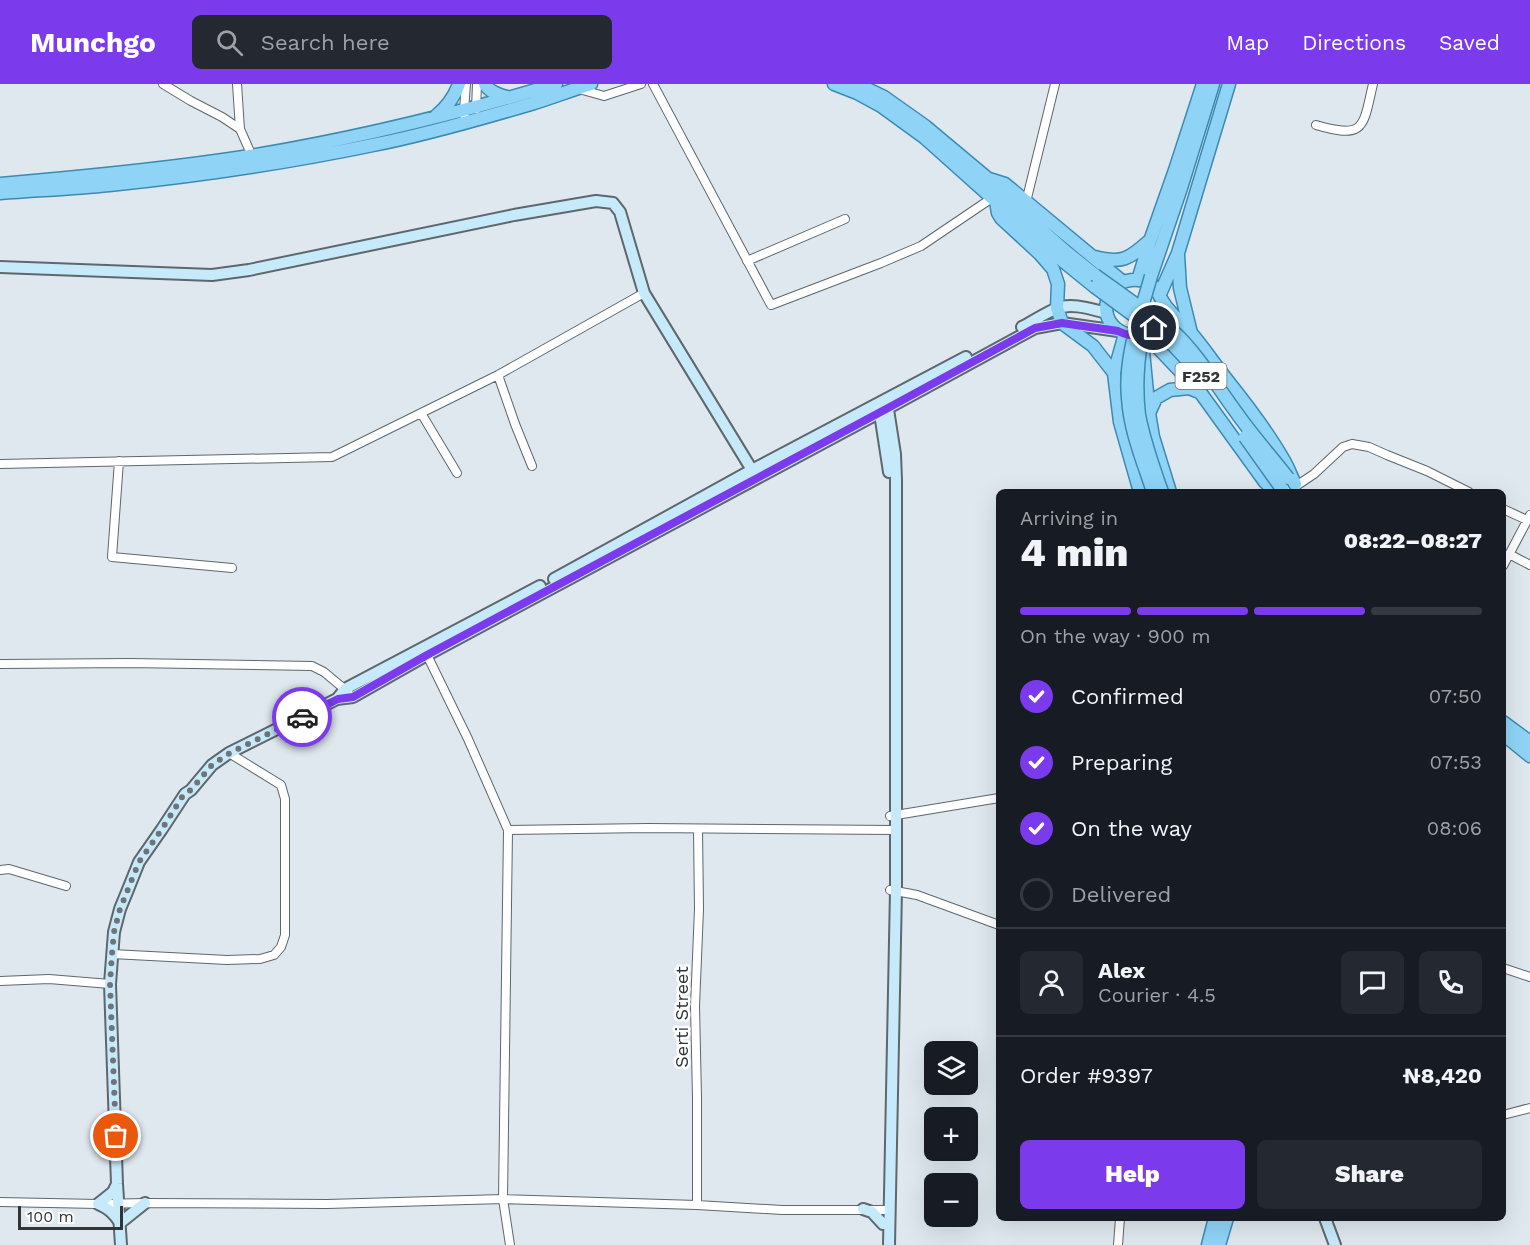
<!DOCTYPE html>
<meta charset="utf-8">
<style>
:root{--surface:#171b24;--page:#242831;--text:#f1f3f6;--muted:#9ea1a6;--line:#363941;--accent:#7c3aed}
body{margin:0;font-family:"Work Sans",sans-serif;background:var(--page);color:var(--text);height:100vh;display:flex;flex-direction:column;font-size:22px;white-space:nowrap}
*{box-sizing:border-box;margin:0}
p{font-size:20px;color:var(--muted)}
.icon{flex:none;width:33px;height:33px;fill:none;stroke:currentColor;stroke-width:2;stroke-linecap:round;stroke-linejoin:round}
.map{position:relative;flex:1;overflow:hidden}
.drawer{position:absolute;left:996px;top:405px;width:510px;height:732px;display:flex;flex-direction:column;background:var(--surface);border-radius:9px;box-shadow:0 6px 24px #0002}
.drawer>*{flex:none}
.fabs{position:absolute;left:924px;top:957px;display:grid;gap:12px}
.fabs a{display:grid;place-items:center;width:54px;height:54px;border-radius:9px;background:var(--surface);box-shadow:0 6px 24px #0002;font-size:30px}
.scale{position:absolute;left:18px;bottom:15px;width:105px;box-sizing:border-box;padding-left:6px;border:3px solid #313537;border-top:0;font-size:16px;line-height:21px;white-space:nowrap;color:#313537;-webkit-text-stroke:4px #fff;paint-order:stroke}
.pin{position:absolute;display:grid;place-items:center;width:51px;height:51px;color:#fff;margin:-26px;border:3px solid #fff;border-radius:50%;box-shadow:0 2px 6px #0007}
.courier{position:absolute;display:grid;place-items:center;width:60px;height:60px;margin:-30px;border:4px solid #7c3aed;border-radius:50%;background:#fff;color:#222;box-shadow:0 2px 8px #0007}
.headline em{font-style:normal;font-weight:800}
.headline div{display:flex;flex-direction:column-reverse}
.headline{display:flex;align-items:center;justify-content:space-between;height:102px;padding:0 24px}
h1{font-size:39px;font-weight:800;line-height:45px}
.bar{display:grid;grid-template-columns:repeat(4,1fr);gap:9px 6px;align-content:center;height:72px;padding:0 24px}
.bar i{height:8px;border-radius:4px;background:var(--line)}
.bar .current{background:var(--accent)}
.bar p{grid-column:span 4}
.line{display:flex;align-items:center;gap:15px;padding:0 24px;border-top:2px solid var(--line)}
.line div{flex:1}
.round{display:grid;place-items:center;flex:none;width:63px;height:63px;border-radius:9px;background:var(--page)}
ol{padding:0 24px;list-style:none}
li{display:flex;align-items:center;gap:18px;height:66px}
li p{margin-inline-start:auto}
li .icon{padding:6px;border-radius:50%;background:var(--accent);color:#fff;stroke-width:4}
li:last-child{color:var(--muted)}
li i{width:33px;height:33px;border:3px solid var(--line);border-radius:50%}
.cta{display:flex;gap:12px;margin-top:auto;padding:12px 24px}
.cta a{flex:1;height:69px;border-radius:9px;background:var(--accent);color:#fff;font-size:24px;font-weight:800;line-height:69px;text-align:center}
.cta a+a{background:var(--page);color:var(--text)}
header{display:flex;align-items:center;gap:36px;box-sizing:border-box;height:84px;padding:0 30px;background:var(--accent);color:#fff}
header strong{font-size:28px}
nav{display:flex;gap:33px;margin-inline-start:auto;font-size:21px}
.search{width:420px;height:54px;background:var(--page);display:flex;align-items:center;gap:15px;box-sizing:border-box;padding:0 21px;border-radius:9px;color:var(--muted);font-size:22px}
.map>svg:first-child{display:block}
.lines{fill:none;stroke-linecap:round;stroke-linejoin:round}
.street-casing{stroke:#5e676c;stroke-width:10}
.secondary-casing{stroke:#5e676c;stroke-width:14}
.primary-casing{stroke:#3d8ab1;stroke-width:15}
.street{stroke:#fff;stroke-width:8}
.secondary{stroke:#c7eafb;stroke-width:10}
.primary{stroke:#8fd4f7;stroke-width:12}
.primary-bridge-casing{stroke:#3d8ab1;stroke-width:15;stroke-linecap:butt}
.primary-bridge{stroke:#8fd4f7;stroke-width:12}
.done{stroke:#6e7477;stroke-width:6;stroke-dasharray:0 10.8}
.route{stroke:#7c3aed;stroke-width:8}
.labels{text-anchor:middle;stroke-width:5;stroke-linejoin:round;paint-order:stroke}
.shield{fill:#fff;stroke:#6f7273;stroke-width:1.5}
.shield-label{font-size:16px;font-weight:bold;fill:#313537}
.street-label{font-size:18px;fill:#313537;stroke:#fff}
</style>
<header>
<strong>Munchgo</strong>
<div class="search"><svg class="icon" aria-label="search" viewBox="0 0 24 24"><circle cx="10" cy="10" r="6"/><path d="M15 15l6 6"/></svg>Search here</div>
<nav><a>Map</a><a>Directions</a><a>Saved</a></nav>
</header>
<div class="map">
<svg width="1530" height="1161" viewBox="0 0 1530 1161">
<rect width="100%" height="100%" fill="#dee8ee"/>
<g class="lines">
<defs>
<path id="street" d="M163,0l28,17 31,16 18,12 12,27
M237,0l3,45
M653,0l118,221 110,-42 40,-17 71,-48
M579,5l25,7 37,-12
M476,25l1,-25
M465,38l-1,-12 2,-26
M1316,41c50,15 47,1 57,-41
M1026,118l29,-118
M747,177l98,-42
M498,291l17,49 17,42
M421,329l36,60
M119,377l-7,96 120,11
M0,380l332,-7 166,-82 146,-82
M1296,402l18,-12 29,-27 9,-3 17,3 18,8 40,16 42,21
M1503,425l24,11
M1509,470l21,11
M1503,482l27,-51
M427,571l41,84 40,91 140,-2 248,2
M0,580l130,-1 182,3 12,6 24,20
M890,732l109,-18
M508,746l-5,369 7,46
M0,786l9,-1 57,17
M890,806l27,5 82,30
M112,870l115,6 33,-1 14,-4 7,-8 4,-12v-136l-4,-14 -52,-32
M1503,884l27,9
M0,897l49,-2 61,5
M1503,1031l27,-7
M0,1118l98,2 47,-1 182,1 176,-5 194,6 85,5h108
M697,1121v-107l-2,-92 4,-97 -1,-80
M1118,1161l2,-27"/>
<path id="secondary" d="M0,183l212,8 37,-5 265,-55 82,-14 17,2 7,9 24,81 108,177
M1022,243c11,-6 22,-13 33,-18 16,-7 36,0 52,4
M887,319l8,51 1,26v410l-7,355
M879,323l10,65
M554,495l198,-109 214,-113
M337,615l8,-10 195,-103
M117,1100l-4,8 -15,12c11,5 16,9 22,19l25,-20
M863,1125l9,3 11,12
M1325,1134l10,27
M121,1161l-4,-61 -7,-200 4,-52 6,-23 7,-17 12,-30 23,-33 23,-35 6,-4 21,-25 17,-12 108,-54 16,-2 74,-42 461,-247 147,-80 27,-5 56,8"/>
<path id="primary" d="M485,0c4,8 14,11 22,13
M834,0l23,9 24,13 44,32 133,119 37,30
M857,0l27,13 41,29 61,51 21,22 58,52 30,24
M436,32c11,-9 18,-18 23,-32
M989,95l16,5 118,98
M0,100c83,-7 167,-15 250,-28 103,-17 206,-42 306,-72
M0,109c36,-3 72,-4 109,-8 88,-9 177,-22 264,-40 52,-10 107,-26 158,-41 20,-6 40,-14 60,-20
M996,117l2,12 3,5 39,36 13,15 5,15 -1,24 5,15 31,23 21,27
M1178,171l2,33 11,45
M1095,173c27,7 34,2 54,-16
M1151,192l30,-88 32,-104
M1138,196l12,-39 25,-71 28,-86
M1160,210l18,-41 51,-169
M1163,218c-1,5 -1,13 -3,18 -10,24 -47,18 -53,-5 -2,-9 0,-19 6,-26 9,-10 26,-12 38,-5 7,5 8,12 12,18 7,12 20,21 28,31 13,15 24,32 36,47 20,25 40,51 56,79 5,8 8,17 12,25
M1125,250l-11,39 6,49 20,70
M1145,250l55,58 65,90 11,10
M1143,267l6,62 4,24 17,55
M1150,327l6,-13 14,-8 19,-2 10,4
M1503,638l27,20
M1503,650l27,22
M1208,1161l7,-27
M1219,1161l8,-27"/>
</defs>
<use href="#street" class="street-casing"/>
<use href="#secondary" class="secondary-casing"/>
<use href="#primary" class="primary-casing"/>
<use href="#street" class="street"/>
<use href="#secondary" class="secondary"/>
<use href="#primary" class="primary"/>
<defs>
<path id="primary-bridge" d="M1095,191l78,56c25,23 43,54 63,81 16,23 35,44 52,66
M1151,192c-11,40 -27,81 -23,122 2,33 15,63 25,94
M1095,203l76,56 21,22
M1143,251c-6,23 -7,56 -4,80 5,26 14,52 23,77
M1245,353l37,52"/>
</defs>
<use href="#primary-bridge" class="primary-bridge-casing"/>
<use href="#primary-bridge" class="primary-bridge"/>
</g>
<g class="lines">
<path class="done" d="M116,1052l-6,-152 2,-30 2,-22 6,-23 19,-47 23,-33 22,-35 7,-4 21,-25 18,-12 72,-36"/>
<path class="route" d="M302,633l36,-18 15,-2 74,-42 461,-247 147,-80 27,-5 56,8c14,7 24,5 36,-3"/>
</g>
<g class="labels">
<rect class="shield" x="1175.5" y="279" width="51" height="26" rx="4.5"/>
<g class="shield-label">
<text x="1201" y="298">F252</text>
</g>
<g class="street-label">
<text transform="translate(682 933) rotate(-90)" y="6">Serti Street</text>
</g>
</g>
</svg>
<div class="fabs">
<a><svg class="icon" aria-label="layers" viewBox="0 0 24 24"><path d="M12 4l9 5-9 5-9-5zM3 14l9 5 9-5"/></svg></a>
<a>+</a>
<a>−</a>
</div>
<div class="scale">100 m</div>
<div class="pin" style="left:116px;top:1052px;background:#ea580c"><svg class="icon" aria-label="bag" viewBox="0 0 24 24"><path d="M5 8h14l-1 12H6zM9 8a3 3 0 0 1 6 0"/></svg></div>
<div class="pin" style="left:1154px;top:244px;background:#1f2937"><svg class="icon" aria-label="home" viewBox="0 0 24 24"><path d="M3 11l9-7 9 7M6 9v11h12V9"/></svg></div>
<div class="courier" style="left:302px;top:633px"><svg class="icon" aria-label="car" viewBox="0 0 24 24"><path d="M5 17H2v-5l4-1 3-4h7l3 4 3 1v5h-3M9 17h6M6 11h13"/><circle cx="7" cy="17" r="2"/><circle cx="17" cy="17" r="2"/></svg></div>
<section class="drawer">
<div class="headline"><div><h1>4 min</h1><p>Arriving in</p></div><em>08:22–08:27</em></div>
<div class="bar"><i class="current"></i><i class="current"></i><i class="current"></i><i></i><p>On the way · 900 m</p></div>
<ol>
<li><svg class="icon" aria-label="check" viewBox="0 0 24 24"><path d="M5 12l5 5 9-10"/></svg>Confirmed<p>07:50</p></li>
<li><svg class="icon" aria-label="check" viewBox="0 0 24 24"><path d="M5 12l5 5 9-10"/></svg>Preparing<p>07:53</p></li>
<li><svg class="icon" aria-label="check" viewBox="0 0 24 24"><path d="M5 12l5 5 9-10"/></svg>On the way<p>08:06</p></li>
<li><i></i>Delivered</li>
</ol>
<div class="line" style="height:108px"><a class="round"><svg class="icon" aria-label="person" viewBox="0 0 24 24"><circle cx="12" cy="8" r="4"/><path d="M4 21q1-7 8-7t8 7"/></svg></a><div><b>Alex</b><p>Courier · 4.5</p></div><a class="round"><svg class="icon" aria-label="chat" viewBox="0 0 24 24"><path d="M4 5h16v11H9l-5 4z"/></svg></a><a class="round"><svg class="icon" aria-label="phone" viewBox="0 0 24 24"><path d="M5 4h4l2 5-3 2q2 4 5 5l2-3 5 2v4C11 20 4 13 5 4z"/></svg></a></div>
<div class="line" style="height:78px"><div>Order #9397</div><b>₦8,420</b></div>
<div class="cta"><a>Help</a><a>Share</a></div>
</section>
</div>
